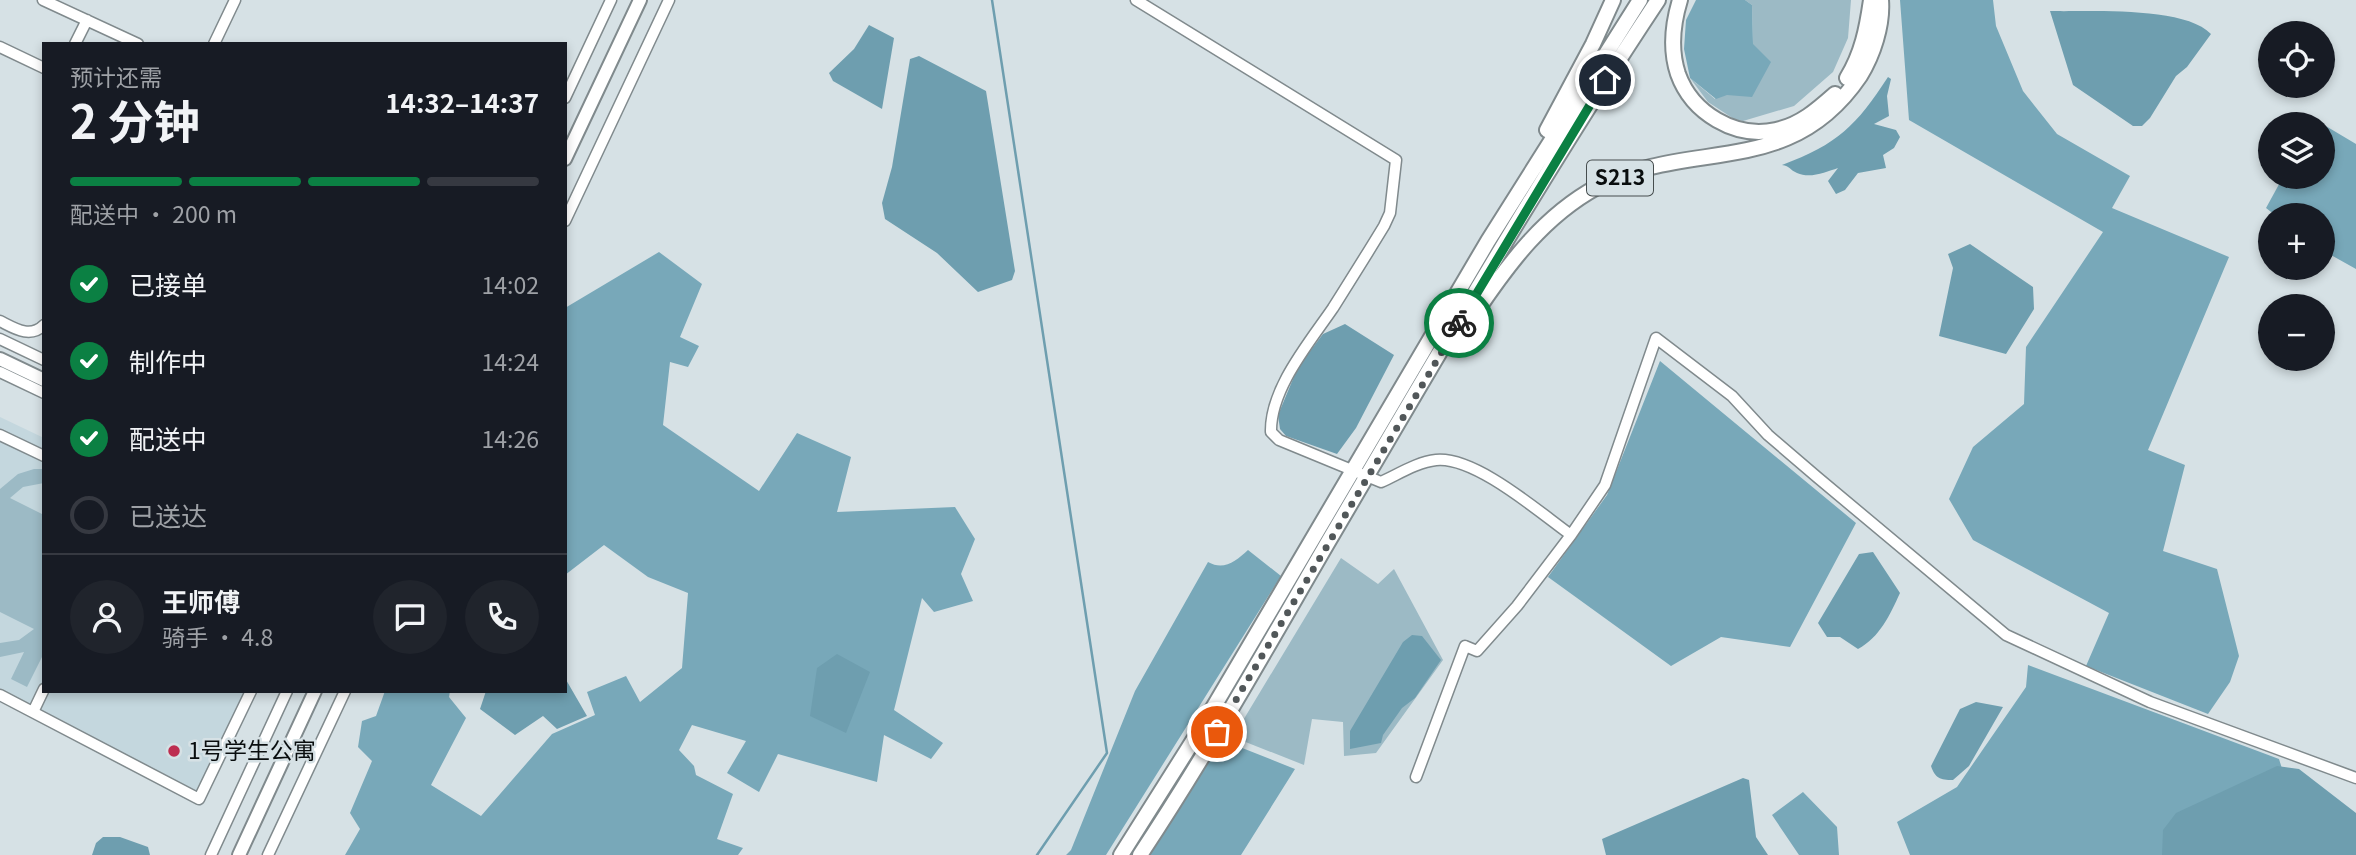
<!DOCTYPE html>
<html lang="zh">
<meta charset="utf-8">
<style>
:root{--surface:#171b24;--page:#20242c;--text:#f1f3f6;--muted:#9ea1a6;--line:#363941;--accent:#0b8043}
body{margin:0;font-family:Georgia,"Noto Sans SC",serif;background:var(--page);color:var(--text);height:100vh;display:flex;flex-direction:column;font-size:26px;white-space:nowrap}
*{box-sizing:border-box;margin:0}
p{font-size:23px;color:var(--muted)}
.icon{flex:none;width:38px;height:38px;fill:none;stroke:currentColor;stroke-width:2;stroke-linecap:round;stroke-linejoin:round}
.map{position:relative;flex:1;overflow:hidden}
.details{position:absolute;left:42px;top:42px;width:525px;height:651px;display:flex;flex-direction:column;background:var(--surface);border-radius:0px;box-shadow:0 4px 10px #0003}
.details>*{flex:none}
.tools{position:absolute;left:2258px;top:21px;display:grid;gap:14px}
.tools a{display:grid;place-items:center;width:77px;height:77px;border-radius:50%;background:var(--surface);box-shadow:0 4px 10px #0003;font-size:35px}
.pin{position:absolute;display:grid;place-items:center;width:60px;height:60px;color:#fff;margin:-30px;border:4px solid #fff;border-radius:50%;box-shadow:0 2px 7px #0007}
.courier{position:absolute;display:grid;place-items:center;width:70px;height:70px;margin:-35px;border:5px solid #0b8043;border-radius:50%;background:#fff;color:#222;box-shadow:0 2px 9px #0007}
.summary em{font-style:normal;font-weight:700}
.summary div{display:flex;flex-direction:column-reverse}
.summary{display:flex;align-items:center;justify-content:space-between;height:119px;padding:0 28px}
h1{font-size:46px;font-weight:700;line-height:52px}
.bar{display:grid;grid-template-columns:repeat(4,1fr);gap:10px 7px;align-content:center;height:84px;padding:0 28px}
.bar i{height:9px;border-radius:5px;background:var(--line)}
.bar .selected{background:var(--accent)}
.bar p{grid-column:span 4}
.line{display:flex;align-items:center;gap:18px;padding:0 28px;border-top:2px solid var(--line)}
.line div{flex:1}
.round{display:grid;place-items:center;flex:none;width:74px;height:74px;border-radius:37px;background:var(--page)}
ol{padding:0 28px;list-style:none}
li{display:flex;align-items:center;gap:21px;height:77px}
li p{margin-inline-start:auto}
li .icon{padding:7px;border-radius:50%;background:var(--accent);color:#fff;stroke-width:4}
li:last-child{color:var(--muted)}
li i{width:38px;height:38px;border:4px solid var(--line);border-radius:50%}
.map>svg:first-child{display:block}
.built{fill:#c4d7de}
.green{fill:#9cbac5}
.forest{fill:#78a8b9}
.water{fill:#6e9eaf}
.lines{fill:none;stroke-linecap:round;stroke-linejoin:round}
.stream{stroke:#6e9eaf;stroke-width:2.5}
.minor-casing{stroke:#808a8d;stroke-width:13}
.major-casing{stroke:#808a8d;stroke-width:16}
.highway-casing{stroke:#808a8d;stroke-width:18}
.minor{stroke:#fff;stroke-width:10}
.major{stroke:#fff;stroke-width:12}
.highway{stroke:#fff;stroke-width:14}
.done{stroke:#515759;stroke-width:7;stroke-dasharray:0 12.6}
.route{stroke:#0b8043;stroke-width:9}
.poi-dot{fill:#bd2d50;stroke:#d6e1e5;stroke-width:2.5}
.labels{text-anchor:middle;stroke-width:5;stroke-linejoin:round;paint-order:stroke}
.shield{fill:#d6e1e5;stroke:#464d4e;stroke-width:2}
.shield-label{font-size:21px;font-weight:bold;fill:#090d0e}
.poi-label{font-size:23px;fill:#090d0e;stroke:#d6e1e5;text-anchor:start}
</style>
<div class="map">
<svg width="2356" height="855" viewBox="0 0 2356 855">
<rect width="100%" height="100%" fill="#d6e1e5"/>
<path class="built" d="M0,417l44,21v253h212l-55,115 -201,-105z"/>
<path class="green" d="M1745,0h106l-3,38 -15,34 -39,34 -51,15 -9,-2 -26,-17 -18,-24 25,21 38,-55 -1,-39z
M34,469h10v14l-21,4 -13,11 34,17v138l-17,34 -16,-8 13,-27 -24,5v-14l19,-3 15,-11 -34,-17v-123l18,-15z
M1341,558l37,26 16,-15 49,91 -67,93 -32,3 -1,-34 -31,-3 -8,46 -71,-28z"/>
<path class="forest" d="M1696,0h49l7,5 1,39 18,18 -19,35 -25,-2 -11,4 -26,-21 -6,-29 2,-29z
M1900,0h93l3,26 27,65 34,43 73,42 -18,32 117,49 -81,193 37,15 -22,86 54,18 22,87 -9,26 -22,32 -122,-48 23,-53 -136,-73 -24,-41 24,-52 51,-43 2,-57 77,-115 -194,-112z
M2314,119l42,25v125l-34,-19v-35h-47l-9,-7 17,-31h39v-53h-11z
M659,252l43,32 -22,53 19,9 -11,21 -18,-5 -7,63 96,66 38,-58 54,24 -14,55 118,-5 20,32 -14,35 12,27 -39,11 -12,-14 -28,112 49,33 -12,16 -47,-24 -7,47 -99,-28 -19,38 -32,-19 19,-32 -54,-16 -13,25 15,16 2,9 37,19 -16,45 26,9 -5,7h-393l15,-26 -10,-16 22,-52 -14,-14 4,-26 14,-5 9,-25h65l-1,6 17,21 -35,67 50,31 71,-82 43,-19 -8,-23 39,-16 14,26 42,-34 6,-75 -40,-16 -44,-32 -39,30v-267z
M1660,361l196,162 -66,124 -69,-10 -50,29 -123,-89 59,-82z
M1248,550l33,26 -175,279h-40l5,-5 64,-159 73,-129c16,9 28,-1 40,-12z
M2028,665l251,94 30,96h-399l-13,-33 60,-35 69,-100z
M1222,740l73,29 -54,86h-93z
M1803,792l34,35 2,28h-40l-27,-40z"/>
<path class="water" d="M2050,11c40,1 134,-5 161,23l-24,33 -11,9 -26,42 -8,8h-9l-60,-41z
M869,25l25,13 -12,71 -49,-28 -4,-8 25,-24z
M919,56l67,35 29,180 -3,9 -34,12 -41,-39 -52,-34 -3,-16 10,-36 18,-108z
M1888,77l3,2 -4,17 2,20 -15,8 22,6 4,7 -6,11 -11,7 3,13 -28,5 -13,17 -9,4 -8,-13 10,-13c-12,4 -28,11 -41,5 -7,-3 -7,-7 -15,-8 56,-21 74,-39 106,-88z
M1970,244l63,43 1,22 -28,45 -67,-18 14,-68 -5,-14z
M1345,324l49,31 -38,73 -19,26 -51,-18 -6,-7 -2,-14 20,-48 25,-33z
M1873,552l27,41c-10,22 -20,44 -42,56l-18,-12h-13l-9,-14 41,-69z
M1412,635l10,1 19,24 -26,38 -13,10 -19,27 -2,8 -31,6v-18l53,-89z
M837,654l33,18 -24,61 -36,-17 7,-48z
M565,678l22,38 -30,13 -14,-13 -28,19 -35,-26 6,-18h79z
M1976,702l27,5 -34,59 -16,14c-13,0 -18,-2 -22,-14l29,-57z
M2277,766l22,3 57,44v42h-194l1,-25 13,-17z
M1743,778l6,2 7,57 12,18h-162l-4,-16z
M103,837h17l28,10 2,8h-58l4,-12z"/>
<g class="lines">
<path class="stream" d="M992,0l115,753 -70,102"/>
<defs>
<path id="minor" d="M43,0l95,44
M1136,0l260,160 -6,53 -6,13c-17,28 -34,55 -51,82 -24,35 -63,81 -62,124l8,8 102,42c16,-7 36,-20 55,-22 39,-4 103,52 135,75l34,-50 51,-147 76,58 36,39 49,42 189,158 144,67 206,76
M75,44l12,-24
M214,44l21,-44
M0,47l44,21
M565,98l46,-98
M565,221l104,-221
M0,321c14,7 30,18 44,4
M0,339l44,21
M0,372l44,21
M0,435l44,21
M0,695l199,104 52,-108
M33,712l11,-23
M1416,777l49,-131 12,5 40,-45 54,-71
M211,855l76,-164
M268,855l77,-164"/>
<path id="major" d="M565,159l75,-159
M0,359l44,21
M239,855l76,-164"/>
<path id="highway" d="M1680,0c-7,23 -10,50 -2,74 14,39 57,65 98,56 24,-5 41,-20 59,-36
M1847,78c15,-24 20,-50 24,-78
M1547,130l46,-86 20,-44
M1476,312c33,-49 68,-96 121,-125 93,-50 192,-6 263,-111 13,-21 23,-51 21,-76
M1121,855l82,-130 285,-484 152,-241
M1140,855c67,-101 127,-208 188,-313 107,-182 213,-366 330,-542"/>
</defs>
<use href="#minor" class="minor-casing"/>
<use href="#major" class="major-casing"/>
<use href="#highway" class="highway-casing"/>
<use href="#minor" class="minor"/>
<use href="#major" class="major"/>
<use href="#highway" class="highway"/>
</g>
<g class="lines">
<path class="done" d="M1217,732l242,-409"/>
<path class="route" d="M1459,323l146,-243"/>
</g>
<circle class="poi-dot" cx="174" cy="751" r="7"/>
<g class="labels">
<rect class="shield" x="1587" y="160.5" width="66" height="35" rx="5"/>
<g class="shield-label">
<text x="1620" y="185">S213</text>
</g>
<g class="poi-label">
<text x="188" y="759">1号学生公寓</text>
</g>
</g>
</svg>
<div class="tools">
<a><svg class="icon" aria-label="locate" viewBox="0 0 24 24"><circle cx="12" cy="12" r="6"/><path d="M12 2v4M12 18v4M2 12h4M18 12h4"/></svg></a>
<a><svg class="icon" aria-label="layers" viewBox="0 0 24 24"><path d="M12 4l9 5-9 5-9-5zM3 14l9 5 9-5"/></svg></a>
<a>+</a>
<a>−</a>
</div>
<div class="pin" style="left:1217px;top:732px;background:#ea580c"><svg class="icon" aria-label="bag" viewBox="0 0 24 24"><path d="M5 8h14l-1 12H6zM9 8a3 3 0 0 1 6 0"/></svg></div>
<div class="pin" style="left:1605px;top:80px;background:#1f2937"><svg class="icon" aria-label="home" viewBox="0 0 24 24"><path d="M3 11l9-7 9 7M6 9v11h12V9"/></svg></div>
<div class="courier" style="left:1459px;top:323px"><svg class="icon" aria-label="bike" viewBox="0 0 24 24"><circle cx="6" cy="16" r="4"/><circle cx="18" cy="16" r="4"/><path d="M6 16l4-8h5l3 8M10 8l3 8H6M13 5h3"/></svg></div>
<section class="details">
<div class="summary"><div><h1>2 分钟</h1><p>预计还需</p></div><em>14:32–14:37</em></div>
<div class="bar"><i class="selected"></i><i class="selected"></i><i class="selected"></i><i></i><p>配送中 · 200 m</p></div>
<ol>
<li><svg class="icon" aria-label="check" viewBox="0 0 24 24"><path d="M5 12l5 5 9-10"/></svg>已接单<p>14:02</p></li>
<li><svg class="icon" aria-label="check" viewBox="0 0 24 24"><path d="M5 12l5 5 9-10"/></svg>制作中<p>14:24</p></li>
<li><svg class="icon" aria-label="check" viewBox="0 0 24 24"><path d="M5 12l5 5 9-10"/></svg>配送中<p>14:26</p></li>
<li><i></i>已送达</li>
</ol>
<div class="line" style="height:126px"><a class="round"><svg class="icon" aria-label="person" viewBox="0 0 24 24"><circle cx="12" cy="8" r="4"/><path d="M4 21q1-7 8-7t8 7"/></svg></a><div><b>王师傅</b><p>骑手 · 4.8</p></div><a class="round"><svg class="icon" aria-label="chat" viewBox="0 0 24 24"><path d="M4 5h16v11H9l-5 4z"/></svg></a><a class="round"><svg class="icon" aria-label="phone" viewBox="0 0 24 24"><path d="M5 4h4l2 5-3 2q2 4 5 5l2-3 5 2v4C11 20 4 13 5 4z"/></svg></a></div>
</section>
</div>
